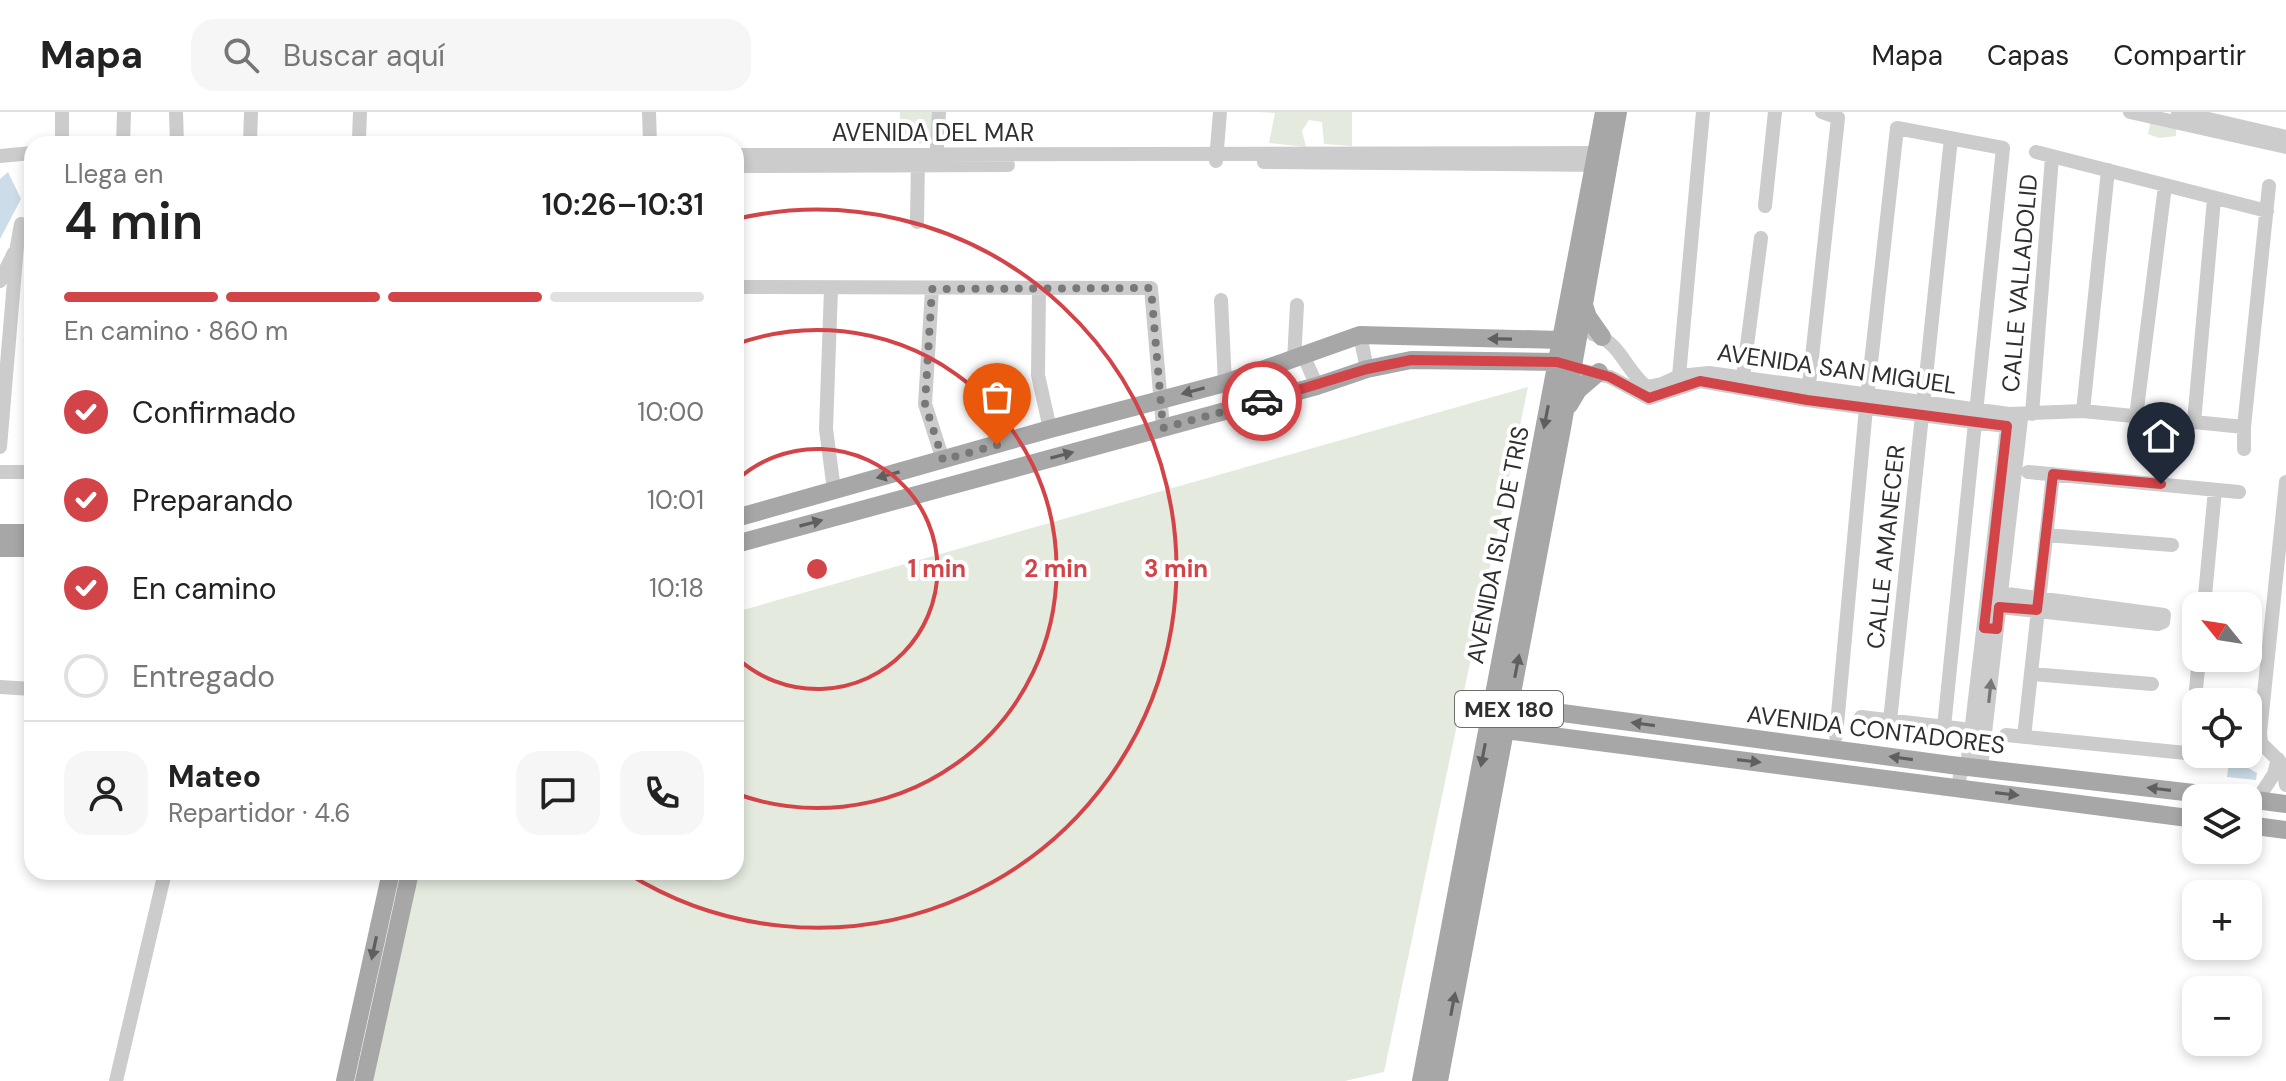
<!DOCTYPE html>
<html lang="es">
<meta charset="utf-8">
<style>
:root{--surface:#fff;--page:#f6f6f6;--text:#222;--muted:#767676;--line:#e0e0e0;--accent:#d34449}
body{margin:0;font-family:"DM Sans",sans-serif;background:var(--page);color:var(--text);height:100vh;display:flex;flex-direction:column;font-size:30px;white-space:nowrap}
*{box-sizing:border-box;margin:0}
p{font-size:26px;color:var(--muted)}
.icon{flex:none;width:44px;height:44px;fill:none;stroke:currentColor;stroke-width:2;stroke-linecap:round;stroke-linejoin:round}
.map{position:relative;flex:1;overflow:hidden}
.side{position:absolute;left:24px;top:24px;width:720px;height:744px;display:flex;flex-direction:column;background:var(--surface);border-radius:24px;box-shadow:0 4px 12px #0003}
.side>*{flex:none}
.needle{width:52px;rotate:300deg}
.buttons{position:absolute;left:2182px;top:480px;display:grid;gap:16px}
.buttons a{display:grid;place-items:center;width:80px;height:80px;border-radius:16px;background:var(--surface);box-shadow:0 4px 12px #0003;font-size:40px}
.pin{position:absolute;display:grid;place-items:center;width:68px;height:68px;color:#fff;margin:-82px -34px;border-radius:50% 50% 50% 0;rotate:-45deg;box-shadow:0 0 8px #0007}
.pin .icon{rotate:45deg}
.courier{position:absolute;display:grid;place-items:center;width:80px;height:80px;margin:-40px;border:6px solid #d34449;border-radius:50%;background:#fff;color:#222;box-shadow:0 2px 10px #0007}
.summary em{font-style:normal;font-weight:600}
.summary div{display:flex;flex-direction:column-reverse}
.summary{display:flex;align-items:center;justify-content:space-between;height:136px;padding:0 40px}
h1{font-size:52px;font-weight:600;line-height:60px}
.bar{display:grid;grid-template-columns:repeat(4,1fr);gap:12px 8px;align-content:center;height:96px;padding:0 40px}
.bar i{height:10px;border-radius:6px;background:var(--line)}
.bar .selected{background:var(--accent)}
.bar p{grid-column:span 4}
.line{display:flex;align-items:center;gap:20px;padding:0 40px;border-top:2px solid var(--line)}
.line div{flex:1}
.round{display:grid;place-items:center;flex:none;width:84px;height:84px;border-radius:24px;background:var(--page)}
ol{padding:0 40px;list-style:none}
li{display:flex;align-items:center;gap:24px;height:88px}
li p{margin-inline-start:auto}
li .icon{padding:8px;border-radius:50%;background:var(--accent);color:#fff;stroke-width:4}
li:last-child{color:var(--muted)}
li i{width:44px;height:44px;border:4px solid var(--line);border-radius:50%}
header{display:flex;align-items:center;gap:48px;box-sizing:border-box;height:112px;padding:0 40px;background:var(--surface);border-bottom:2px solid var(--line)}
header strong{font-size:38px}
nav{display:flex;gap:44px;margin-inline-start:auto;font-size:28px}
.search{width:560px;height:72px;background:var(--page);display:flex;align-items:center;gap:20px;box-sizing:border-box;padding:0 28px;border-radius:24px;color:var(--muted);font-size:30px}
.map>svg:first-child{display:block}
.green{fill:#e4eade}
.water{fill:#ccdce8}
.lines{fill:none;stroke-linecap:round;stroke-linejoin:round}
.minor{stroke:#ccc;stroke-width:14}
.major{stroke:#a7a7a7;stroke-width:18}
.oneway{fill:#5f5f5f}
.oneway2{fill:#767676}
.done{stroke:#787878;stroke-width:8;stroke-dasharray:0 14.4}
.route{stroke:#d34449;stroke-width:10}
.ring{fill:none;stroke:#d34449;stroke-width:4}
.labels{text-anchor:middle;stroke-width:8;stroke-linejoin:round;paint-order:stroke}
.shield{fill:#fff;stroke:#6d6d6d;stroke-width:2}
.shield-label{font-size:22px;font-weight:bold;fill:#2f2f2f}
.street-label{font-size:24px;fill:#2f2f2f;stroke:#fff}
.centre{fill:#d34449;stroke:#fff;stroke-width:4}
.ring-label{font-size:24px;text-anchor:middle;font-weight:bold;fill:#d34449;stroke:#fff;stroke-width:8;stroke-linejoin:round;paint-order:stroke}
</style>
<header>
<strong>Mapa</strong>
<div class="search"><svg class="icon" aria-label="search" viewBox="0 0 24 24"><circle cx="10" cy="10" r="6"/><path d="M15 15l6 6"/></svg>Buscar aquí</div>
<nav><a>Mapa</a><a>Capas</a><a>Compartir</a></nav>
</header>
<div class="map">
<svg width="2286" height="969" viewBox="0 0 2286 969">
<rect width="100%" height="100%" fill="#fff"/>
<path class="green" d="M900,0h38l-1,31 -38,1z
M1258,0h94v34l-28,-2 -2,-22 -13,-2 -7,11 4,16 -37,-4 6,-30z
M2151,8l25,7v9l-17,2 -11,-4z
M1528,275l-144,685 -39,9h-973l45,-209h319v-260z"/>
<path class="water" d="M8,60l13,27 -21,40v-60z
M2229,651l14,2 14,8 -1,7 -29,-3z"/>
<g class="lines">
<path class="minor" d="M62,0v32
M176,0l1,32
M649,0l1,32
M2130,0l156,35
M2178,0l108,25
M359,27l1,-27
M123,32l1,-32
M250,32l1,-32
M2036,40l231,59
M736,43l870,-2
M0,44l32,-3
M1216,49l4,-49
M936,50l3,-50
M1264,50l340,3
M736,54l272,-1
M1765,94l10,-94
M917,110l1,-62
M0,169l14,-28
M736,175l415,1 12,140
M831,177l-5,140 8,61
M932,177l-7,115 18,56
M1039,177l-1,86 12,54
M1221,188l4,83
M1593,222c28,8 33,38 54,53l15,-3 17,-8 30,-3 300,41 74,-3 161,16
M1360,223l7,34
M1304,245l13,29
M1294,248l3,-55
M1571,256l39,9 39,21 51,-17 107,19 213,28
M1679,264l24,-264
M1742,272l19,-146
M1808,282l30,-276 -16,-6
M2083,299l25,-241
M2032,302l20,-257
M2136,305l29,-231
M2194,310l20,-223
M0,335l17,-201 4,-22
M2244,337v-22l25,-241
M0,360h32
M2028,360l211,20
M2286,370l-26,251 1,10 21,21 4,21
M2046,423l126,10
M2204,494l11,-116
M1999,495l159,17 5,-2 1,-7 -164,-22
M2032,562l120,10
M0,575l32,2
M1861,605l102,12
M1890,609l61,-583
M2006,623l190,19
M1836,624l30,-328 31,-280 106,20 -59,579
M2024,625l29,-263
M2190,641l9,-95
M1981,656l40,-349
M1959,676l1,-14 7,-7 41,-349
M2257,688l17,-26 4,-15
M116,969l49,-209"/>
<path class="major" d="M1584,193l4,12 14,20
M1569,293l9,-15 21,-18
M736,406l314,-89 175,-46 135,-48 201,5 10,-2
M0,421h32
M736,432l581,-158 50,-17 44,-9 146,2 11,4
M0,436h32
M1510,594l441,59 286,33
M1505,618l691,89
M2248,687l38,5
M2248,713l38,5
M345,969l46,-209
M364,969l46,-209
M1421,969l183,-969
M1439,969l123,-653 56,-316"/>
</g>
<defs><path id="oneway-solid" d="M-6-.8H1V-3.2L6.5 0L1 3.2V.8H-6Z" transform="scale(2)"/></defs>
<g class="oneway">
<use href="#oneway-solid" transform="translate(1500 227) rotate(-179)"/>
<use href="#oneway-solid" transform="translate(1193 279) rotate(165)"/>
<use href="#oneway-solid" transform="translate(1546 305) rotate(101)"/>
<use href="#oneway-solid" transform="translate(1062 343) rotate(-15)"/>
<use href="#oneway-solid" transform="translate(888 363) rotate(165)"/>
<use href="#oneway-solid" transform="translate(811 411) rotate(-15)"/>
<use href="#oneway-solid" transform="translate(1517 554) rotate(-79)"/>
<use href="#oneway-solid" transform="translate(1643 612) rotate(-172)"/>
<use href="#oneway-solid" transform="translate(1483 643) rotate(101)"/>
<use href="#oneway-solid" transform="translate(1901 646) rotate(-172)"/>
<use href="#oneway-solid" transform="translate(1749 649) rotate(7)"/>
<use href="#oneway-solid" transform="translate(2159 677) rotate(-173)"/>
<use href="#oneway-solid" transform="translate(2007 682) rotate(7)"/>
<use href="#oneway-solid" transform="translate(374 836) rotate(102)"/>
<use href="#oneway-solid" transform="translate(1453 892) rotate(-79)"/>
</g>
<use class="oneway2" href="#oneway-solid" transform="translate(1990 579) rotate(-84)"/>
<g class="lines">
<path class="done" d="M997,333l-54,15 -18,-56 7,-115 219,-1 12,140 99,-27"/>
<path class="route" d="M1262,289l105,-32 44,-9 146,2 53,15 39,21 51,-17 107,19 200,26 -23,202 13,1 2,-22 38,3 16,-136 108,10"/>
</g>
<g class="ring">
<path d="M737 368A120 120 0 1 1 737 546"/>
<path d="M737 232A239 239 0 1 1 737 682"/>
<path d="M736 107A359 359 0 1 1 627 761"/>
</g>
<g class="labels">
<rect class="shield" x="1455" y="579" width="108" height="36" rx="6"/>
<g class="shield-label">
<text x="1509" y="605">MEX 180</text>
</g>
<g class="street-label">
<text x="933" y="29">AVENIDA DEL MAR</text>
<text transform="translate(2020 171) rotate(-85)" y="8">CALLE VALLADOLID</text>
<text transform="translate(1837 257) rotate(8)" y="8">AVENIDA SAN MIGUEL</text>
<text transform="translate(1498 433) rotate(-79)" y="8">AVENIDA ISLA DE TRIS</text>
<text transform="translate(1886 435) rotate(-84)" y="8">CALLE AMANECER</text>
<text transform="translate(1876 618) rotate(7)" y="8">AVENIDA CONTADORES</text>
</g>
</g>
<circle cx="817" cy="457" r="12" class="centre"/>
<g class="ring-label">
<text x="937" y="465">1 min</text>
<text x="1056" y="465">2 min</text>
<text x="1176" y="465">3 min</text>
</g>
</svg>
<div class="buttons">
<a><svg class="needle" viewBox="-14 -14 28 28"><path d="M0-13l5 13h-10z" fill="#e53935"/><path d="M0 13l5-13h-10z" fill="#767676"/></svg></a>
<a><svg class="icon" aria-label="locate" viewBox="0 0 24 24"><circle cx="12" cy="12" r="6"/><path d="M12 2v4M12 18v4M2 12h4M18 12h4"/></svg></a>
<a><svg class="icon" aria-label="layers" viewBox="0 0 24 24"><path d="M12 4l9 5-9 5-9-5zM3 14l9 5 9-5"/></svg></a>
<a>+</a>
<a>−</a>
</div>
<div class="pin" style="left:997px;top:333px;background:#ea580c"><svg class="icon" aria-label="bag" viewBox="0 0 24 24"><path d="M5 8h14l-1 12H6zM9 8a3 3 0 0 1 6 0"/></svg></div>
<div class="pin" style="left:2161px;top:372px;background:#1f2937"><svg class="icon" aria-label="home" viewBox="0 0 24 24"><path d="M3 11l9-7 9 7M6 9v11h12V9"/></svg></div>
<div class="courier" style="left:1262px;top:289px"><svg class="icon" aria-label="car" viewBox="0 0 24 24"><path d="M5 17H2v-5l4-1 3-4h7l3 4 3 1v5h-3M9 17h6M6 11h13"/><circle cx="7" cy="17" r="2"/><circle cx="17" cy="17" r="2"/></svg></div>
<section class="side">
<div class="summary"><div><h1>4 min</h1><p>Llega en</p></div><em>10:26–10:31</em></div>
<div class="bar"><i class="selected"></i><i class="selected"></i><i class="selected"></i><i></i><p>En camino · 860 m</p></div>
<ol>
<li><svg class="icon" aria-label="check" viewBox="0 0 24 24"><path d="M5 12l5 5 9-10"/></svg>Confirmado<p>10:00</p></li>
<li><svg class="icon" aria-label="check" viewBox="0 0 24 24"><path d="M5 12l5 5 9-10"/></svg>Preparando<p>10:01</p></li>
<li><svg class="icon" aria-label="check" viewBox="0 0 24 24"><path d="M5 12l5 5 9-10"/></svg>En camino<p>10:18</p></li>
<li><i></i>Entregado</li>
</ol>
<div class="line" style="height:144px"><a class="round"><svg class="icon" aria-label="person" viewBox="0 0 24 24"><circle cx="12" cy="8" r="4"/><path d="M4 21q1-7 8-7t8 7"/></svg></a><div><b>Mateo</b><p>Repartidor · 4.6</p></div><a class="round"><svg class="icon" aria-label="chat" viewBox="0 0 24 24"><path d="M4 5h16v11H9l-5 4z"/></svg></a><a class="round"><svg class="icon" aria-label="phone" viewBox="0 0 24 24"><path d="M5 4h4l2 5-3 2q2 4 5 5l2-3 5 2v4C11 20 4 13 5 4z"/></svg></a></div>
</section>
</div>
